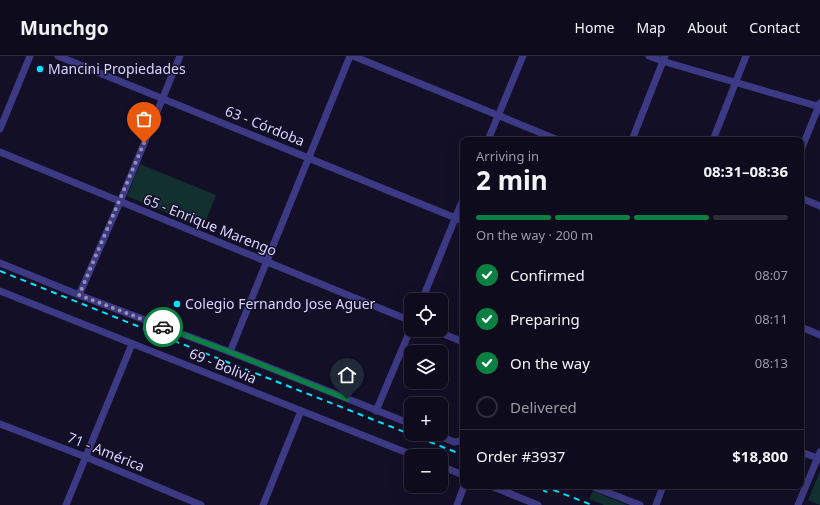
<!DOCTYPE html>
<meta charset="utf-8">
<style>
:root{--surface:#0e0b1c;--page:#1c1929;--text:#f1f3f6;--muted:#9b9ba3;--line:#2e2b3b;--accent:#0b8043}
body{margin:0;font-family:"Noto Sans",sans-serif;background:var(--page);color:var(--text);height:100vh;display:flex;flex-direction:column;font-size:15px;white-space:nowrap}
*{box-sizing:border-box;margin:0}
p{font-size:13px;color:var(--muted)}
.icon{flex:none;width:22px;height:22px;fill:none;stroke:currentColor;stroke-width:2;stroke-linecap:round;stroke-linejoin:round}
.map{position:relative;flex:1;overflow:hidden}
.panel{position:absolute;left:460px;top:81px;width:344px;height:352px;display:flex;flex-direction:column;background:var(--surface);border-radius:8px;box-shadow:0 4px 16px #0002,0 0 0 1px var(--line)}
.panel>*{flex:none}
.controls{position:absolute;left:404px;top:237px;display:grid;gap:8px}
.controls a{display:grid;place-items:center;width:44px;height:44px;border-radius:8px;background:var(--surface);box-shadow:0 4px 16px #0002,0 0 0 1px var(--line);font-size:20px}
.pin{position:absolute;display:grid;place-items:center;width:34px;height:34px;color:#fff;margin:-41px -17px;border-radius:50% 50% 50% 0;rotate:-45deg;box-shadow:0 0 4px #0007}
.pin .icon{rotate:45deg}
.courier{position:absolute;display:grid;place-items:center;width:40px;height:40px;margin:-20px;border:3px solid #0b8043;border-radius:50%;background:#fff;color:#222;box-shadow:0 1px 5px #0007}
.overview em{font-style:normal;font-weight:700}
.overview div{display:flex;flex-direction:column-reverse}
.overview{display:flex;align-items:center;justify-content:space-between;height:68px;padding:0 16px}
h1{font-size:26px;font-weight:700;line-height:30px}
.bar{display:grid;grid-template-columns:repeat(4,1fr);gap:6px 4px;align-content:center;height:48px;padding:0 16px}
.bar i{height:5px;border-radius:3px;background:var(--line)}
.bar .current{background:var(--accent)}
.bar p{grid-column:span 4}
.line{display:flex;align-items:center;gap:10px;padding:0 16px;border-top:1px solid var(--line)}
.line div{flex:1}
ol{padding:0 16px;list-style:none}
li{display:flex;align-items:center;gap:12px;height:44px}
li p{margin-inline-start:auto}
li .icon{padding:4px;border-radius:50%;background:var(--accent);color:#fff;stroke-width:4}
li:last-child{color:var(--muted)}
li i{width:22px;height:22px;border:2px solid var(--line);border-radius:50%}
header{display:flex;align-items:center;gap:24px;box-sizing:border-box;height:56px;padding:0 20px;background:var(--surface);border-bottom:1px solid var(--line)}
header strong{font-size:19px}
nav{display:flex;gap:22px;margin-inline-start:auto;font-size:14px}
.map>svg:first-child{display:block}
.green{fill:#12302f}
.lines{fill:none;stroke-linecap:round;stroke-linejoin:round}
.minor{stroke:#3d3a85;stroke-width:7}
.rail{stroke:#00e5ff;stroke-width:2;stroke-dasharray:6 5;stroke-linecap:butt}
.done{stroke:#948fb3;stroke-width:4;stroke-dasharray:0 7.2}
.route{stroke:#0b8043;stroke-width:5}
.poi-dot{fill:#00e5ff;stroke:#130f26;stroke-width:1.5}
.labels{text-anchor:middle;stroke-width:3;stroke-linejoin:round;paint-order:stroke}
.poi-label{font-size:14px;fill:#d9d4ff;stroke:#130f26;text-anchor:start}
.street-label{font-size:14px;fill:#d9d4ff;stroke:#130f26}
</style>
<header>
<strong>Munchgo</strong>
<nav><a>Home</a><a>Map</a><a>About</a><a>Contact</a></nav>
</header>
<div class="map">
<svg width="820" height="449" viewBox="0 0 820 449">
<rect width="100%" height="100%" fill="#130f26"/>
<path class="green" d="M140,108l76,31 -13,33 -76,-32z
M820,415v34l-12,-5z
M593,435l34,14h-23l-15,-6z"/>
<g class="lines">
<path class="minor" d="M58,0l405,165
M353,0l205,84
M649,0l13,5 158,46
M0,73l30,-73
M488,84l35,-84
M632,84l33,-84
M713,84l33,-84
M801,94l19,-47
M0,96l411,169
M801,142l19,8
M0,207l79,32 151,57 181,72
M0,235l415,165
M79,239l41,-93 60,-146
M422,244l41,-101
M801,271l19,8
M434,274l29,12
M230,296l120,-296
M376,355l35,-83
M0,368l86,33 115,48
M435,378l19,8 9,-1
M801,396l19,7
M441,410l22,9
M491,430l47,19
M591,430l49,19
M66,449l66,-161
M263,449l38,-94
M457,449l7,-19
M656,449l7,-19
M798,449l22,-53"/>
<path class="rail" d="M0,215l232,93 231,91
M533,430l14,6
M543,430l49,19"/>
</g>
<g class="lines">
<path class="done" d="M144,87l-65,152 84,32"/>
<path class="route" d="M163,271l67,25 117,47"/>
</g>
<g class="poi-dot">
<circle cx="40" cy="13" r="4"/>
<circle cx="177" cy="248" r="4"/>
</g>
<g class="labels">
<g class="poi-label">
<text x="48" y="18">Mancini Propiedades</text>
<text x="185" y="253">Colegio Fernando Jose Aguer</text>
</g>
<g class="street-label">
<text transform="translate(265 70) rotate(22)" y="5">63 - Córdoba</text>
<text transform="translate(210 169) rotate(22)" y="5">65 - Enrique Marengo</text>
<text transform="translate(223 310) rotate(22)" y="5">69 - Bolivia</text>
<text transform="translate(106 396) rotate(22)" y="5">71 - América</text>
</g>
</g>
</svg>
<div class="controls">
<a><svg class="icon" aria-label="locate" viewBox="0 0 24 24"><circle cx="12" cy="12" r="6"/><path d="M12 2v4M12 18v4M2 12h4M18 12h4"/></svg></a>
<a><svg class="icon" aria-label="layers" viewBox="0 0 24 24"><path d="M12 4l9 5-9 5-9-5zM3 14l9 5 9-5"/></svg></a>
<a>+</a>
<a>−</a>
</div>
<div class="pin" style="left:144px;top:87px;background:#ea580c"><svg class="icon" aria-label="bag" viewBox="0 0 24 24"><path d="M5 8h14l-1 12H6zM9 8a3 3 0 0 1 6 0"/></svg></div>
<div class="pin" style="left:347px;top:343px;background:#1f2937"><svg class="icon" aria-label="home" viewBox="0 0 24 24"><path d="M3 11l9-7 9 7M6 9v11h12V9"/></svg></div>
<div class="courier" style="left:163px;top:271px"><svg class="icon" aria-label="car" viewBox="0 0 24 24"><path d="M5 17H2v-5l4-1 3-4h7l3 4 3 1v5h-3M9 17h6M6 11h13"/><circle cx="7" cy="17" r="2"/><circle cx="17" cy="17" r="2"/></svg></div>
<section class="panel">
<div class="overview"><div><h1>2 min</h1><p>Arriving in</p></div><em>08:31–08:36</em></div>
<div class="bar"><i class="current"></i><i class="current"></i><i class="current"></i><i></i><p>On the way · 200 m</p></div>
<ol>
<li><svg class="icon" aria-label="check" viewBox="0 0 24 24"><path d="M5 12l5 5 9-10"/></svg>Confirmed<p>08:07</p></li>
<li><svg class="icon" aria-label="check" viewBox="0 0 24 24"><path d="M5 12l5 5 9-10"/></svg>Preparing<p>08:11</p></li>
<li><svg class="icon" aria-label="check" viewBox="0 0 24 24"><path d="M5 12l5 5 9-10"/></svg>On the way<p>08:13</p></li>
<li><i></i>Delivered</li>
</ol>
<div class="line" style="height:52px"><div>Order #3937</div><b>$18,800</b></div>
</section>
</div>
